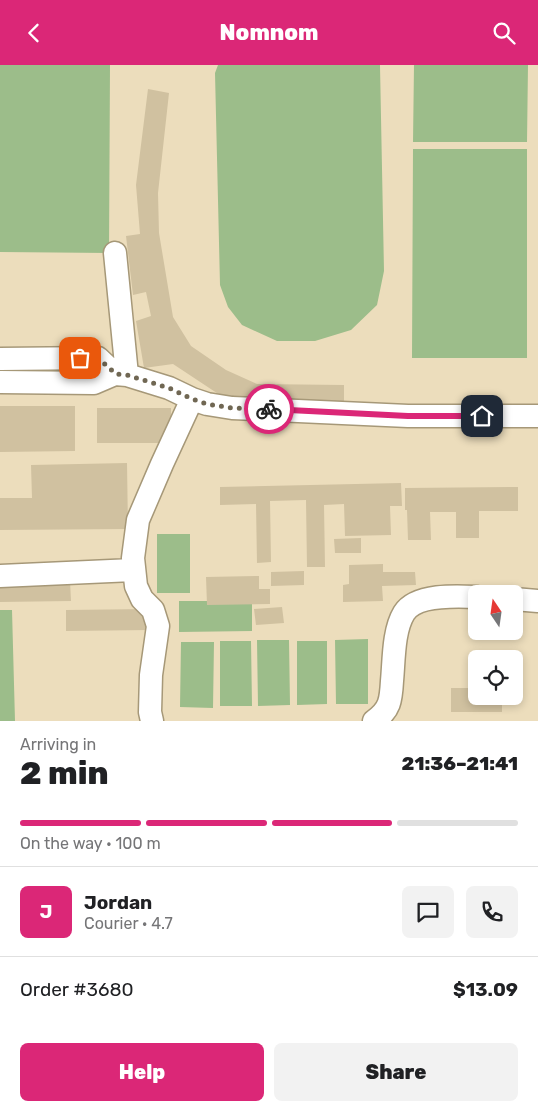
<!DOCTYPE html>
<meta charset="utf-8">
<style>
:root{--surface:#fff;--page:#f2f2f2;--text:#202124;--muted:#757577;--line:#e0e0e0;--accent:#db2777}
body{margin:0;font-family:Rubik,sans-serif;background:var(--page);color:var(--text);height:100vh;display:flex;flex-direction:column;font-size:19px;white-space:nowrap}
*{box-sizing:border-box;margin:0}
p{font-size:16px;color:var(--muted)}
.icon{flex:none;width:28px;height:28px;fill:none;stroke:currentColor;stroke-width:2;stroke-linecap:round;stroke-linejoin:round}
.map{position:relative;height:656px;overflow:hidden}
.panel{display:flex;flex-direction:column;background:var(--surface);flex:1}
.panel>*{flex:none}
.needle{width:32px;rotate:347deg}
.tools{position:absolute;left:468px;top:520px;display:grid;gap:10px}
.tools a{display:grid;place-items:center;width:55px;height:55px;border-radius:8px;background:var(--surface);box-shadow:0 2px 8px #0003;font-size:25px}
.pin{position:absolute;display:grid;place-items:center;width:42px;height:42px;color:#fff;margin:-21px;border-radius:10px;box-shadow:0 2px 8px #0006}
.courier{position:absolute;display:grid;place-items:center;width:50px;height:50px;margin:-25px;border:4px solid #db2777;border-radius:50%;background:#fff;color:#222;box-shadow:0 1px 6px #0007}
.overview em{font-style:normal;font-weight:800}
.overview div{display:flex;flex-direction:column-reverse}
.overview{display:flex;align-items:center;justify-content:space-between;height:85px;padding:0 20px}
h1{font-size:32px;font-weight:800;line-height:38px}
.bar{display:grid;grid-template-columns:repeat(4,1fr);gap:8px 5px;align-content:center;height:60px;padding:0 20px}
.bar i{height:6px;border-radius:4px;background:var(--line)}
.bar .on{background:var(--accent)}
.bar p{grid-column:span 4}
.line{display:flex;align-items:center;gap:12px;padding:0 20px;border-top:1px solid var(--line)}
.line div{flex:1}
.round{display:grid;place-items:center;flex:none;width:52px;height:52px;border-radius:8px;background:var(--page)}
.primary-button{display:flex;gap:10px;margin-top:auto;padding:10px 20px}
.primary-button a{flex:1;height:58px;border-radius:8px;background:var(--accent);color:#fff;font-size:20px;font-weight:800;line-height:58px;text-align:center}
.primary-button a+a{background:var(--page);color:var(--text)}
header{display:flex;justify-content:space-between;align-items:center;height:65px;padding:0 20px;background:var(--accent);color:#fff;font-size:22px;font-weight:800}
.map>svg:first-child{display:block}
.green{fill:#9cbd8a}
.building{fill:#d0c1a0}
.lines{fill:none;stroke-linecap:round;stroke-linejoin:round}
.minor-casing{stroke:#a69878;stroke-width:25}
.minor{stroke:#fff;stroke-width:22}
.done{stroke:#706753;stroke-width:5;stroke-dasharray:0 9}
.route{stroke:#db2777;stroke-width:6}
</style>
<header><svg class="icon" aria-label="back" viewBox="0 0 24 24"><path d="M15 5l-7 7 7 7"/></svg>Nomnom<svg class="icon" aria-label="search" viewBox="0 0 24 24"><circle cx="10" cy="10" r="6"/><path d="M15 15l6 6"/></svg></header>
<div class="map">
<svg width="538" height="656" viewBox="0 0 538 656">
<rect width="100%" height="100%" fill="#ecddbc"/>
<path class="green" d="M0,0h110l-1,188 -109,-1z
M218,0h162v1l4,205 -7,34 -26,25 -36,11h-38l-35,-16 -14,-18 -8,-22 -5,-212z
M414,0h114l-1,77h-114z
M413,84h114v209h-115z
M157,469h33v59h-33z
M179,536h73v30l-73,1z
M0,545h12l3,111h-15z
M368,574v65h-32l-1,-64z
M257,575h32l1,65 -32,1z
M220,576h31l1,65h-32z
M297,576h30v63l-30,1z
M181,577h33l-1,66 -33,-1z"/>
<path class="building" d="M148,24l21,4 -11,100 1,40 14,84 18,29 35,24 31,14 87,1v23l-92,-5 -11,-6 -3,10 -65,-43 -29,4 -8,-47 15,-5 -5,-24 -13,3 -7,-59 14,-2 -4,-49z
M0,341h75v45l-75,1z
M97,343h74v35h-74z
M127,398l1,66 -128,1v-32h32l-1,-33z
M401,418l1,23h-12l1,29 -46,1 -1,-32 -20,1 1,62h-18l-1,-67 -36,1 1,61 -14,1 -1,-59 -36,1v-18z
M518,422v24h-39v27h-23v-26h-26l1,28h-23l-1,-30h-2v-22z
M361,473v15h-26l-1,-14z
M383,499v8h32l1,13 -34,1 1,15 -40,1v-17l6,-1v-19z
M304,506v14l-33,1v-14z
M259,511v13h11v15l-63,1 -1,-28z
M0,515l70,1 1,20 -71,1z
M282,542l2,16 -28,2 -2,-16z
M150,544v21l-84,1v-21z
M451,623h25v8h26v16h-51z"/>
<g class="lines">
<defs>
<path id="minor" d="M115,188l12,122
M0,294l98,-1 17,16
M0,317l94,1 21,-9 12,1 42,13 23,11 15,5 25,4 176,8h130
M0,511l133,-6
M514,534l24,2
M152,656l-2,-9 1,-37 7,-49 -5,-16 -11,-11 -6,-13 -3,-28 5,-38 24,-56 30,-65
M374,656c16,-11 17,-21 18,-40 2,-20 1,-50 12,-68 12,-19 52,-17 72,-16"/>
</defs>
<use href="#minor" class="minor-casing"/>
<use href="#minor" class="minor"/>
</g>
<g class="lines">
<path class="done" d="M80,293h18l18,16 11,1 42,13 23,11 15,5 25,4 37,1"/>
<path class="route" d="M269,344l139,7h74"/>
</g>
</svg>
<div class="tools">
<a><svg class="needle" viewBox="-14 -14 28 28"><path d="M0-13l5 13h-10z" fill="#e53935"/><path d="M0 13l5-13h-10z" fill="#757577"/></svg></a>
<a><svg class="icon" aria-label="locate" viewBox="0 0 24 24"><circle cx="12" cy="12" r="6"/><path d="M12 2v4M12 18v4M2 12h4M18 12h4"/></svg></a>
</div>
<div class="pin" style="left:80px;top:293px;background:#ea580c"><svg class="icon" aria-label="bag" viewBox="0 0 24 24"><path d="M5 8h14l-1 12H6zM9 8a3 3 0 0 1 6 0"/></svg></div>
<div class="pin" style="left:482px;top:351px;background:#1f2937"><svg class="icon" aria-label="home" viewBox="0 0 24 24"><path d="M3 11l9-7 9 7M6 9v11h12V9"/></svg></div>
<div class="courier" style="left:269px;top:344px"><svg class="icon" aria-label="bike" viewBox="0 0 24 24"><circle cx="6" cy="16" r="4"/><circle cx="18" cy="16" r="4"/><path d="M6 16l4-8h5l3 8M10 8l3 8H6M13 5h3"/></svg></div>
</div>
<section class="panel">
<div class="overview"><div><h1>2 min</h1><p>Arriving in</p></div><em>21:36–21:41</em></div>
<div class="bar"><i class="on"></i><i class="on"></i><i class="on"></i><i></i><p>On the way · 100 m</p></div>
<div class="line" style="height:90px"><b class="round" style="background:var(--accent);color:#fff">J</b><div><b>Jordan</b><p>Courier · 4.7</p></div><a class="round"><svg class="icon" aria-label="chat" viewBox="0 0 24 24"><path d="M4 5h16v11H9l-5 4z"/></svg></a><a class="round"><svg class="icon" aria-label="phone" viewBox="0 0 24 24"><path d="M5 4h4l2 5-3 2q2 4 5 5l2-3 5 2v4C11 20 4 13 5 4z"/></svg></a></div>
<div class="line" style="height:65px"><div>Order #3680</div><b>$13.09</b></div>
<div class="primary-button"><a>Help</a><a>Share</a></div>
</section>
